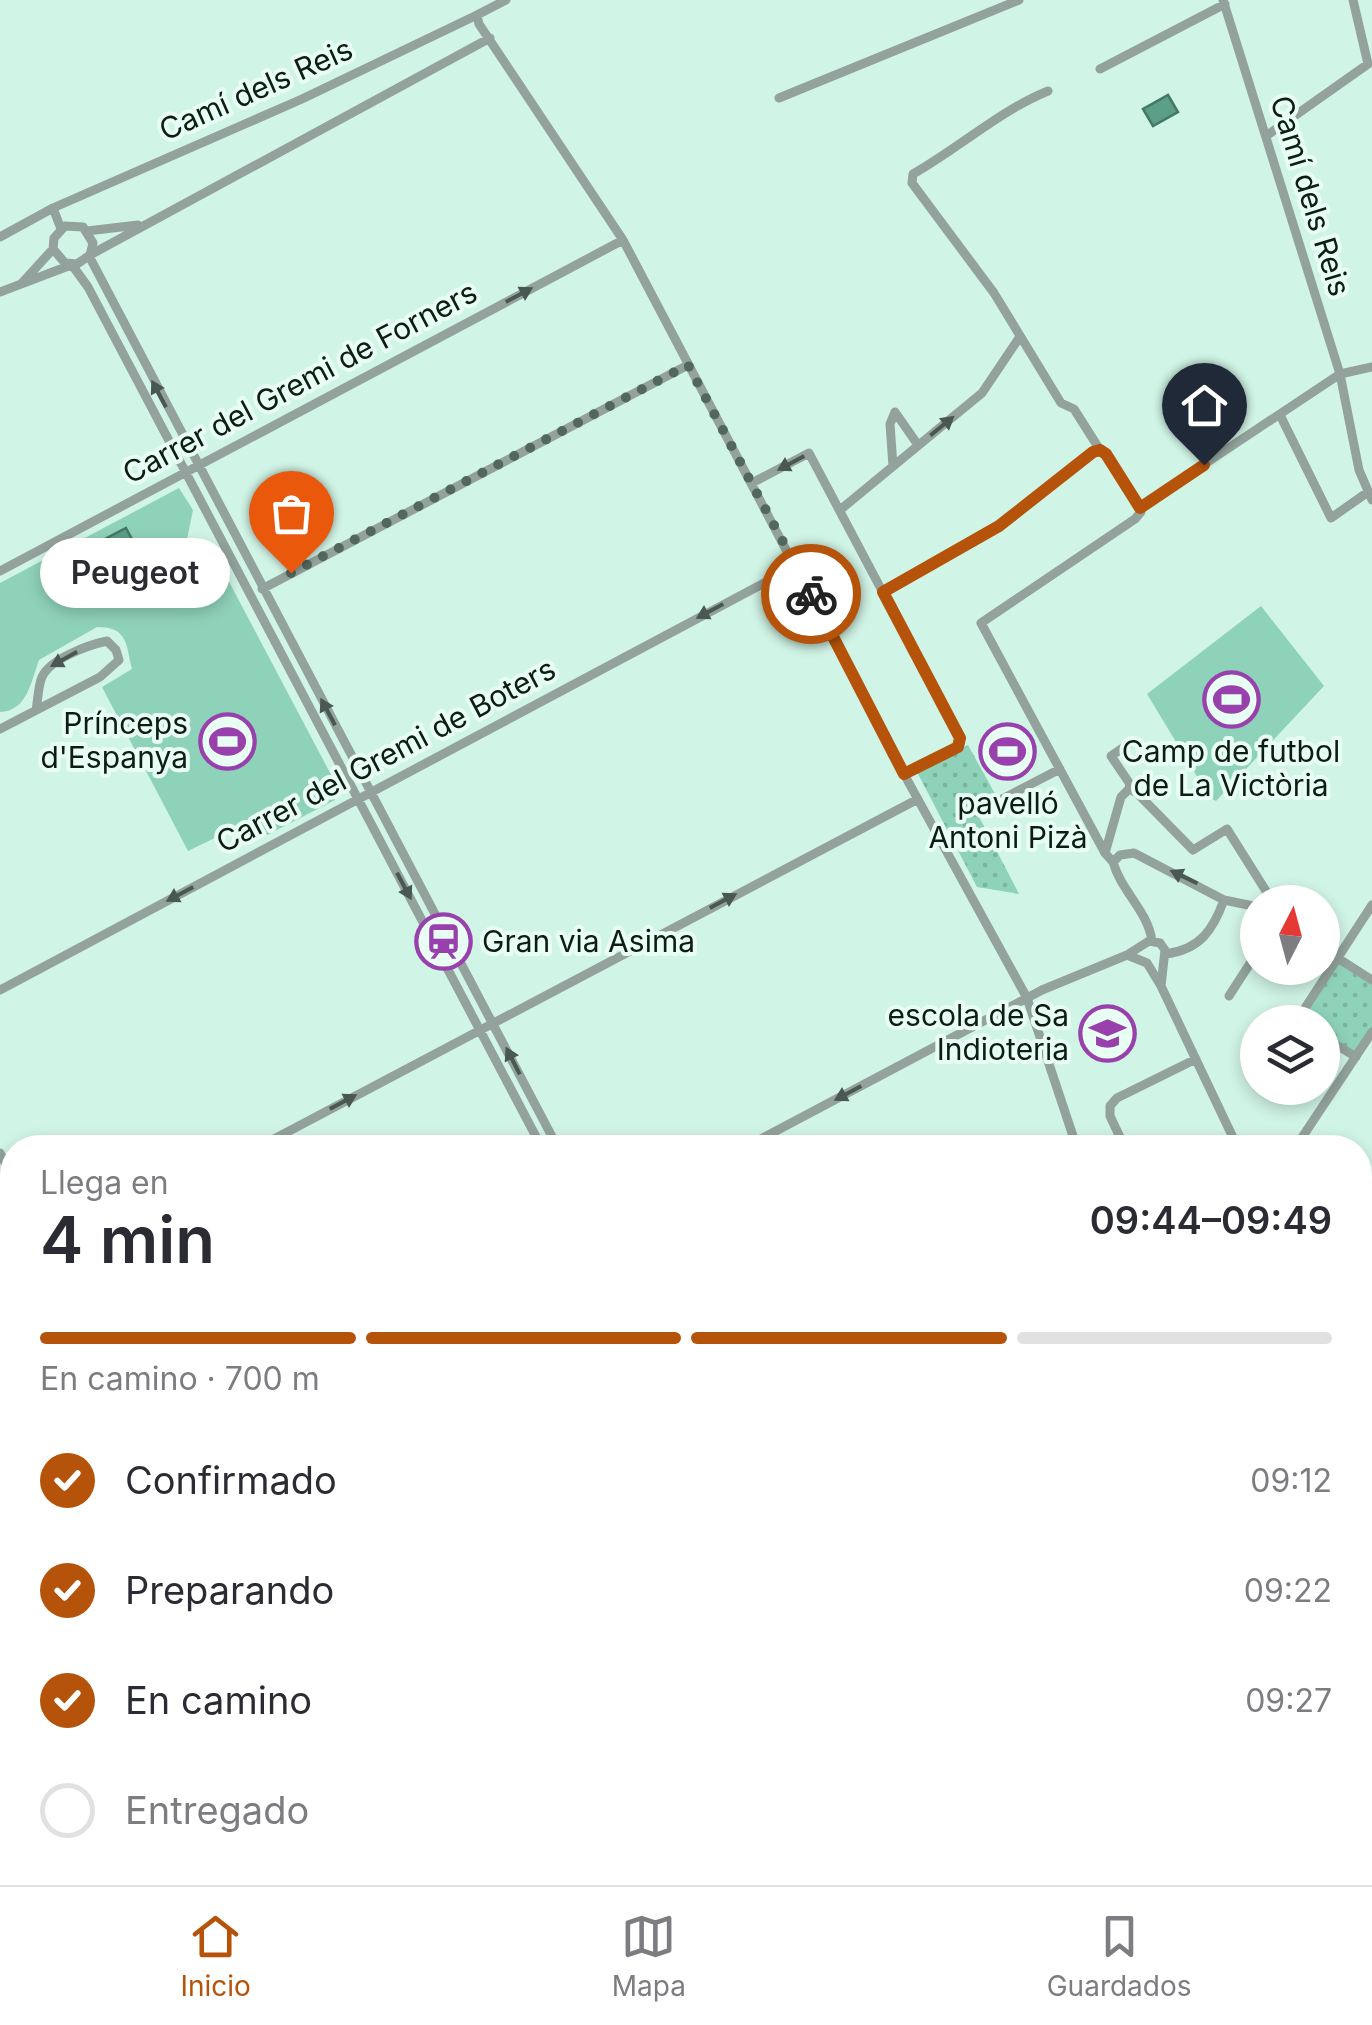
<!DOCTYPE html>
<html lang="es">
<meta charset="utf-8">
<style>
:root{--surface:#fff;--page:#f2f2f3;--text:#2b2b33;--muted:#7c7c81;--line:#e1e1e2;--accent:#b45309}
body{margin:0;font-family:Inter,sans-serif;background:var(--page);color:var(--text);height:100vh;display:flex;flex-direction:column;font-size:38px;white-space:nowrap}
*{box-sizing:border-box;margin:0}
p{font-size:32px;color:var(--muted)}
.icon{flex:none;width:55px;height:55px;fill:none;stroke:currentColor;stroke-width:2;stroke-linecap:round;stroke-linejoin:round}
.map{position:relative;flex:1;overflow:hidden}
.sheet{position:absolute;left:0px;top:1135px;width:1372px;height:750px;display:flex;flex-direction:column;background:var(--surface);border-radius:40px 40px 0 0;box-shadow:0 5px 15px #0003}
.sheet>*{flex:none}
.needle{width:65px;rotate:6deg}
.fabs{position:absolute;left:1240px;top:885px;display:grid;gap:20px}
.fabs a{display:grid;place-items:center;width:100px;height:100px;border-radius:50%;background:var(--surface);box-shadow:0 5px 15px #0003;font-size:50px}
.pin{position:absolute;display:grid;place-items:center;width:85px;height:85px;color:#fff;margin:-102px -42px;border-radius:50% 50% 50% 0;rotate:-45deg;box-shadow:0 0 10px #0007}
.pin .icon{rotate:45deg}
.courier{position:absolute;display:grid;place-items:center;width:100px;height:100px;margin:-50px;border:8px solid #b45309;border-radius:50%;background:#fff;color:#222;box-shadow:0 2px 12px #0007}
.bubble{position:absolute;height:70px;border-radius:35px;background:var(--surface);box-shadow:0 5px 15px #0003;font-size:32px;font-weight:600;line-height:70px;text-align:center}
.head em{font-style:normal;font-weight:600}
.head div{display:flex;flex-direction:column-reverse}
.head{display:flex;align-items:center;justify-content:space-between;height:170px;padding:0 40px}
h1{font-size:65px;font-weight:600;line-height:75px}
.bar{display:grid;grid-template-columns:repeat(4,1fr);gap:15px 10px;align-content:center;height:120px;padding:0 40px}
.bar i{height:12px;border-radius:8px;background:var(--line)}
.bar .active{background:var(--accent)}
.bar p{grid-column:span 4}
ol{padding:0 40px;list-style:none}
li{display:flex;align-items:center;gap:30px;height:110px}
li p{margin-inline-start:auto}
li .icon{padding:10px;border-radius:50%;background:var(--accent);color:#fff;stroke-width:4}
li:last-child{color:var(--muted)}
li i{width:55px;height:55px;border:5px solid var(--line);border-radius:50%}
.tab-bar{display:flex;justify-content:space-around;align-items:center;height:140px;border-top:2px solid var(--line);background:var(--surface);font-size:28px;color:var(--muted)}
.tab-bar a{display:grid;justify-items:center;gap:5px}
.tab-bar .active{color:var(--accent)}
.map>svg:first-child{display:block}
.grass{fill:url(#grass-dots)}
.garden{fill:#8fd2ba}
.water{fill:#5b9f88;stroke:#447866;stroke-width:2.5}
.lines{fill:none;stroke-linecap:round;stroke-linejoin:round}
.stream{stroke:#447866;stroke-width:2.5}
.minor{stroke:#93a29c;stroke-width:9}
.major{stroke:#4c675d;stroke-width:10}
.highway{stroke:#325246;stroke-width:12}
.oneway{fill:#4a5853}
.done{stroke:#52685f;stroke-width:10;stroke-dasharray:0 18}
.route{stroke:#b45309;stroke-width:12}
.labels{text-anchor:middle;stroke-width:8;stroke-linejoin:round;paint-order:stroke}
.street-label{font-size:30px;fill:#0e1c17;stroke:#e8fef5}
.poi-label{font-size:30px;fill:#0e1c17;stroke:#e8fef5;text-anchor:end}
</style>
<div class="map">
<svg width="1372" height="1885" viewBox="0 0 1372 1885">
<defs>
<pattern id="grass-dots" width="8" height="8" patternUnits="userSpaceOnUse" patternTransform="scale(2.5)"><rect width="8" height="8" fill="#8fd2ba"/><path d="M2 2h.1M6 6h.1" fill="none" stroke="#7ab49f" stroke-width="1.8" stroke-linecap="round"/></pattern>
</defs>
<rect width="100%" height="100%" fill="#d0f4e6"/>
<path class="grass" d="M968,745l31,56 -22,12 42,81 -42,-7 -60,-115z
M1338,958l34,22v52l-16,25 -33,-21 -1,-14 -24,-2z
M1372,1724v117l-10,-110z"/>
<path class="garden" d="M179,488l14,22 -6,29 16,28 23,9 111,210 -2,14 -68,35 -6,-9 -30,8 -2,-3 -41,20 -86,-164 30,-18c-6,-23 -3,-42 -35,-42l-58,33c-8,22 -12,51 -39,52v-129z
M1261,606l63,80 -108,115 -6,-3 -63,-104z"/>
<path class="water" d="M1168,95l10,17 -25,14 -10,-17z
M126,528l28,52 -22,13 -29,-53z
M184,560l12,22 -17,10 -13,-21z"/>
<g class="lines">
<path class="stream" d="M903,1872l5,13"/>
<path class="minor" d="M506,0l-29,15 2,9 144,216 281,534 123,224 50,150
M1223,0l117,374 19,96 13,30
M1100,69l125,-65
M1048,91c-49,20 -89,57 -135,83l-1,9 82,110 67,110 13,6 26,41
M779,98l240,-98
M1266,136l102,-72 -15,-64
M61,229l-8,-21 249,-109 175,-84
M87,231l51,-6
M0,237l53,-29
M90,255l400,-217
M89,256l469,892
M72,265l16,22 454,861
M22,283l31,-34 1,-11 11,-12 18,1 10,16 -3,12 -13,9 -12,-1 -12,-14
M0,292l71,-27
M1280,415l51,103 37,-26
M893,466l-3,-42 5,-12 23,33
M752,483l57,-30 151,285 -2,9 -54,27
M840,510l142,-117 37,-55
M0,571l623,-331
M262,589l426,-224
M883,592l116,-66 94,-75 7,-1 5,3 35,54 200,-133 32,-7
M0,729l100,-52 19,-17 -3,-10 -9,-9c-19,4 -57,18 -65,36 -4,9 -4,23 -6,33
M1129,789l1,-5 -19,-28 22,-15
M977,812l83,-43
M1105,853l16,-56 8,-8 8,4 56,57 34,-21 46,73
M1113,862l-8,-9 -124,-230 154,-104 6,-7 -1,-5
M1224,900l34,7
M1152,941c-4,-30 -31,-50 -39,-79l7,-7 14,-2 90,47c-11,30 -24,50 -59,54
M1322,948l50,32
M1127,955l20,8 14,23 77,162
M0,990l796,-424
M1229,996l29,-45
M1296,1022l76,-117
M1322,1036l34,21
M257,1148l661,-349
M744,1148l298,-158 85,-35 22,-14 11,2 5,7 -4,36
M1125,1148l-15,-32v-10l7,-8 79,-39
M1295,1148l77,-116
M0,1153l12,23
M1369,1201l3,17
M1360,1231l12,-6
M0,1284l12,-7
M1360,1488l12,75
M0,1544l12,-7
M0,1836l12,-6
M381,1872l6,13
M938,1872l5,13
M467,1885l24,-13
M787,1885l4,-13"/>
<path class="major" d="M915,1872l6,13
M828,1885l5,-13"/>
<path class="highway" d="M1360,1665l12,-9
M1360,1691l12,-9
M923,1872l6,13
M947,1872l11,13
M1103,1885l12,-13
M1132,1885l13,-13"/>
</g>
<defs><path id="oneway-solid" d="M-6-.8H1V-3.2L6.5 0L1 3.2V.8H-6Z" transform="scale(2.5)"/></defs>
<g class="oneway">
<use href="#oneway-solid" transform="translate(519 295) rotate(-28)"/>
<use href="#oneway-solid" transform="translate(159 394) rotate(-118)"/>
<use href="#oneway-solid" transform="translate(942 426) rotate(-39)"/>
<use href="#oneway-solid" transform="translate(791 463) rotate(152)"/>
<use href="#oneway-solid" transform="translate(710 611) rotate(152)"/>
<use href="#oneway-solid" transform="translate(64 659) rotate(151)"/>
<use href="#oneway-solid" transform="translate(328 712) rotate(-118)"/>
<use href="#oneway-solid" transform="translate(1184 877) rotate(-154)"/>
<use href="#oneway-solid" transform="translate(404 886) rotate(62)"/>
<use href="#oneway-solid" transform="translate(180 894) rotate(152)"/>
<use href="#oneway-solid" transform="translate(723 901) rotate(-28)"/>
<use href="#oneway-solid" transform="translate(513 1061) rotate(-117)"/>
<use href="#oneway-solid" transform="translate(848 1093) rotate(152)"/>
<use href="#oneway-solid" transform="translate(343 1102) rotate(-28)"/>
</g>
<g class="lines">
<path class="done" d="M291,573l397,-208 123,229"/>
<path class="route" d="M811,594l93,180 54,-27 2,-9 -77,-146 116,-66 94,-74 7,-2 6,4 34,54 64,-43"/>
</g>
<defs>
<symbol id="stadium-ring" viewBox="-11 -11 22 22"><circle r="9.5" fill="#e8fef5" stroke="#9840ac" stroke-width="1.5"/><path d="M0-5a6.5 5 0 1 0 0 10a6.5 5 0 1 0 0-10ZM-3.5-1.8h7v3.6h-7Z" fill="#9840ac"/></symbol>
<symbol id="station-ring" viewBox="-11 -11 22 22"><circle r="9.5" fill="#e8fef5" stroke="#9840ac" stroke-width="1.5"/><path d="M-3-6H3Q5-6 5-4V2Q5 4 3 4L4.5 6H3L1.5 4h-3L-3 6H-4.5L-3 4Q-5 4-5 2V-4Q-5-6-3-6ZM-3.5-4v3h7v-3ZM-3.5 1v1.5H-2V1ZM2 1v1.5H3.5V1Z" fill="#9840ac"/></symbol>
<symbol id="school-ring" viewBox="-11 -11 22 22"><circle r="9.5" fill="#e8fef5" stroke="#9840ac" stroke-width="1.5"/><path d="M0-5L7-2L0 1L-7-2ZM-4 1L0 2.5L4 1V4Q0 6-4 4Z" fill="#9840ac"/></symbol>
</defs>
<g fill-rule="evenodd">
<use href="#stadium-ring" x="1200" y="668" width="63" height="63"/>
<use href="#stadium-ring" x="196" y="710" width="63" height="63"/>
<use href="#stadium-ring" x="976" y="720" width="63" height="63"/>
<use href="#station-ring" x="412" y="910" width="63" height="63"/>
<use href="#school-ring" x="1076" y="1002" width="63" height="63"/>
</g>
<g class="labels">
<g class="street-label">
<text transform="translate(256 90) rotate(-24)" y="10">Camí dels Reis</text>
<text transform="translate(1310 196) rotate(73)" y="10">Camí dels Reis</text>
<text transform="translate(300 383) rotate(-28)" y="10">Carrer del Gremi de Forners</text>
<text transform="translate(386 756) rotate(-28)" y="10">Carrer del Gremi de Boters</text>
</g>
<g class="poi-label">
<text x="188" y="734">Prínceps<tspan x="188" dy="34">d'Espanya</tspan></text>
<text x="1231" y="762" text-anchor="middle">Camp de futbol<tspan x="1231" dy="34">de La Victòria</tspan></text>
<text x="1008" y="814" text-anchor="middle">pavelló<tspan x="1008" dy="34">Antoni Pizà</tspan></text>
<text x="482" y="952" text-anchor="start">Gran via Asima</text>
<text x="1069" y="1026">escola de Sa<tspan x="1069" dy="34">Indioteria</tspan></text>
</g>
</g>
</svg>
<div class="fabs">
<a><svg class="needle" viewBox="-14 -14 28 28"><path d="M0-13l5 13h-10z" fill="#e53935"/><path d="M0 13l5-13h-10z" fill="#7c7c81"/></svg></a>
<a><svg class="icon" aria-label="layers" viewBox="0 0 24 24"><path d="M12 4l9 5-9 5-9-5zM3 14l9 5 9-5"/></svg></a>
</div>
<div class="pin" style="left:291px;top:573px;background:#ea580c"><svg class="icon" aria-label="bag" viewBox="0 0 24 24"><path d="M5 8h14l-1 12H6zM9 8a3 3 0 0 1 6 0"/></svg></div>
<div class="pin" style="left:1204px;top:465px;background:#1f2937"><svg class="icon" aria-label="home" viewBox="0 0 24 24"><path d="M3 11l9-7 9 7M6 9v11h12V9"/></svg></div>
<div class="courier" style="left:811px;top:594px"><svg class="icon" aria-label="bike" viewBox="0 0 24 24"><circle cx="6" cy="16" r="4"/><circle cx="18" cy="16" r="4"/><path d="M6 16l4-8h5l3 8M10 8l3 8H6M13 5h3"/></svg></div>
<div class="bubble" style="left:40px;top:538px;width:190px">Peugeot</div>
<section class="sheet">
<div class="head"><div><h1>4 min</h1><p>Llega en</p></div><em>09:44–09:49</em></div>
<div class="bar"><i class="active"></i><i class="active"></i><i class="active"></i><i></i><p>En camino · 700 m</p></div>
<ol>
<li><svg class="icon" aria-label="check" viewBox="0 0 24 24"><path d="M5 12l5 5 9-10"/></svg>Confirmado<p>09:12</p></li>
<li><svg class="icon" aria-label="check" viewBox="0 0 24 24"><path d="M5 12l5 5 9-10"/></svg>Preparando<p>09:22</p></li>
<li><svg class="icon" aria-label="check" viewBox="0 0 24 24"><path d="M5 12l5 5 9-10"/></svg>En camino<p>09:27</p></li>
<li><i></i>Entregado</li>
</ol>
</section>
</div>
<nav class="tab-bar">
<a class="active"><svg class="icon" aria-label="home" viewBox="0 0 24 24"><path d="M3 11l9-7 9 7M6 9v11h12V9"/></svg>Inicio</a>
<a><svg class="icon" aria-label="map" viewBox="0 0 24 24"><path d="M3 6l6-2 6 2 6-2v14l-6 2-6-2-6 2zM9 4v14M15 6v14"/></svg>Mapa</a>
<a><svg class="icon" aria-label="saved" viewBox="0 0 24 24"><path d="M7 4h10v16l-5-4-5 4z"/></svg>Guardados</a>
</nav>
